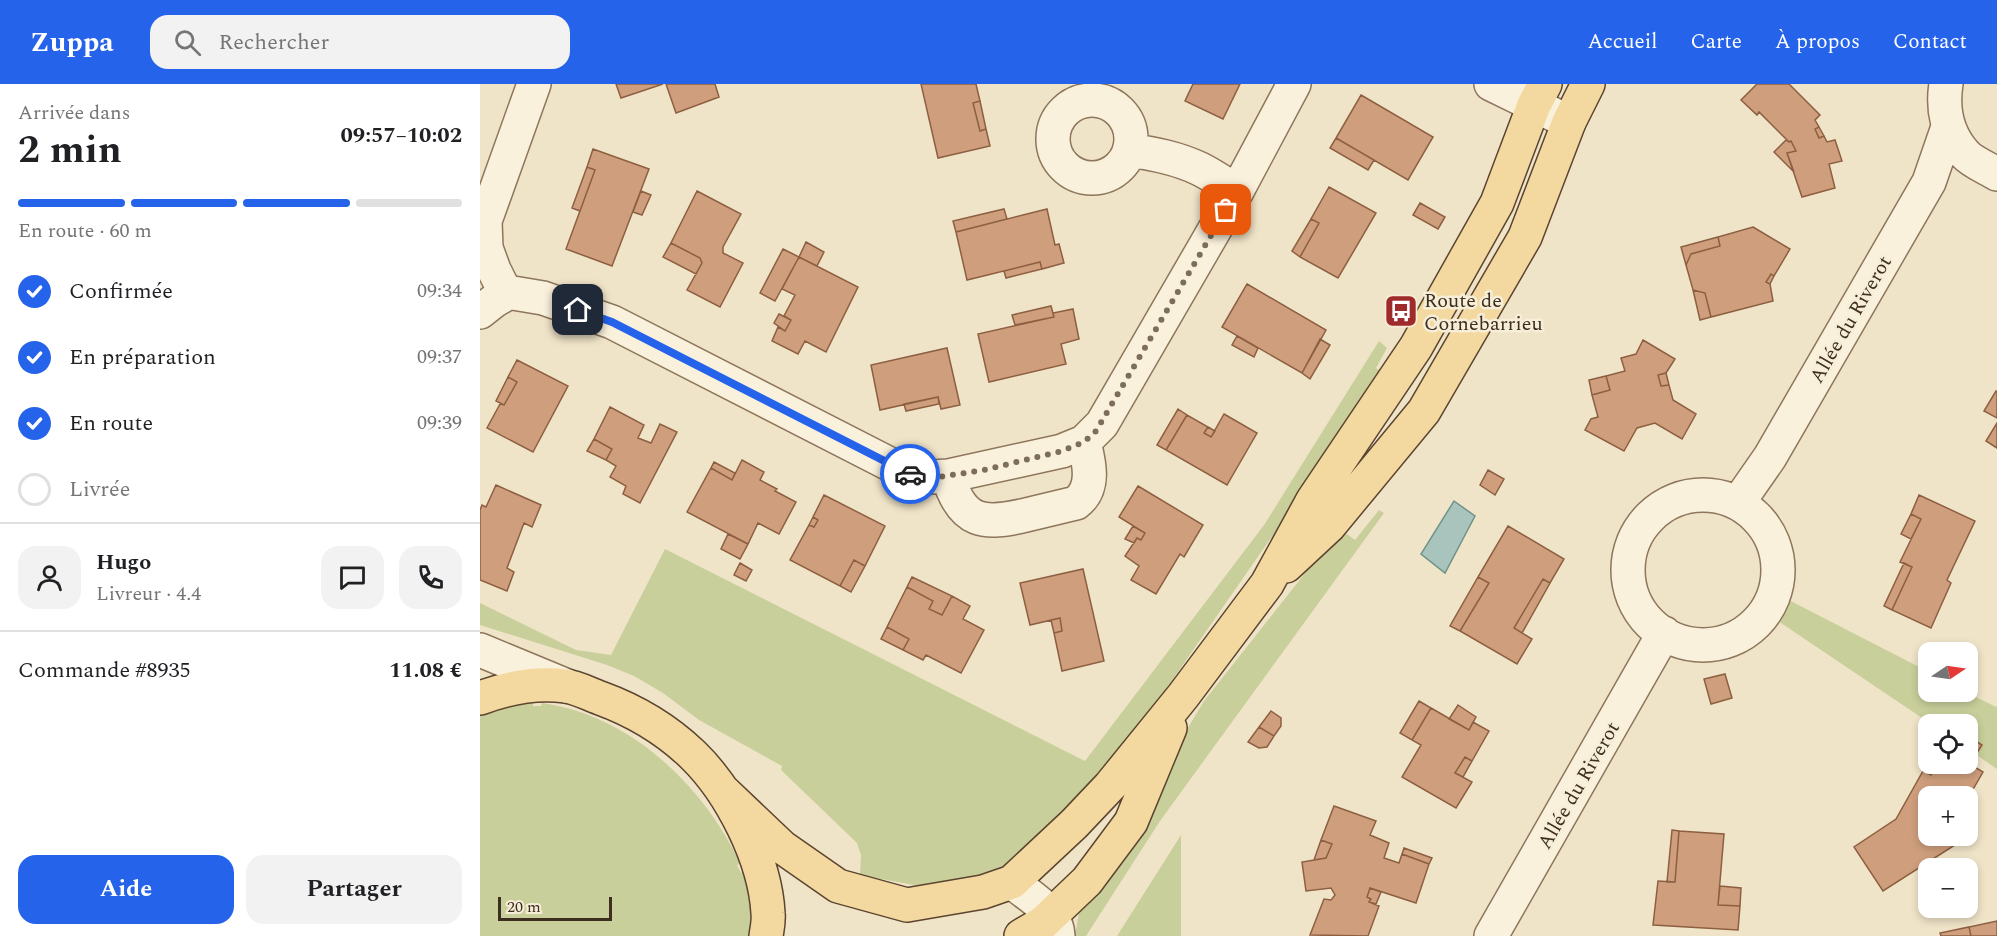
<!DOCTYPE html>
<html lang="fr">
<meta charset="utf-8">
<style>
:root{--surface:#fff;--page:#f2f2f2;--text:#202124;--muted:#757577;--line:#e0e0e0;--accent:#2563eb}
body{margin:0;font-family:Spectral,serif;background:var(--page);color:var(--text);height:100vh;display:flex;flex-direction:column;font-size:22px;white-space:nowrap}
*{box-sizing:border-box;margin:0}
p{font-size:20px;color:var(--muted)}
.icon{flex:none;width:33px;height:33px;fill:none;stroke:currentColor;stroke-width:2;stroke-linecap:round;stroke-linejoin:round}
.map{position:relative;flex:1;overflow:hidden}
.details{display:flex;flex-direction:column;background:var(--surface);width:480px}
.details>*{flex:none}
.needle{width:39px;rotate:77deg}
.fabs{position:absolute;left:1438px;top:558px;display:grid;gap:12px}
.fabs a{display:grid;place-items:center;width:60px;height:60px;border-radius:12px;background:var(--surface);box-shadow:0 3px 9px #0003;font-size:30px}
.scale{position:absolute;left:18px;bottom:15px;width:114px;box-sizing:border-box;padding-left:6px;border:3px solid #3d2e20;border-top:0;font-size:16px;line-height:21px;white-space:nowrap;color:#3d2e20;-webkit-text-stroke:4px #f7eed8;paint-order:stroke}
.pin{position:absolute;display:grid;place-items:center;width:51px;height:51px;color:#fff;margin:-26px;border-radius:12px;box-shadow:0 3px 9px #0006}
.courier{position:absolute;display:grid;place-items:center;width:60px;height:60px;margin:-30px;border:4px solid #2563eb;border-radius:50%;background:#fff;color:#222;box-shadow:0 2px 8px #0007}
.head em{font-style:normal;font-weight:700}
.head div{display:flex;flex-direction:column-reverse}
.head{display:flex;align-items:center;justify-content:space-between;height:102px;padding:0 18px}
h1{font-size:39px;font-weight:700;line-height:45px}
.bar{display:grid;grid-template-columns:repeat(4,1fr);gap:9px 6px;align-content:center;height:72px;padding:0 18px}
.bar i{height:8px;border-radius:4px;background:var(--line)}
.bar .current{background:var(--accent)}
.bar p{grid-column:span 4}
.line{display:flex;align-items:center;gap:15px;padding:0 18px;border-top:2px solid var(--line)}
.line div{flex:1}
.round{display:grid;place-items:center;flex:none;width:63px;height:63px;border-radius:18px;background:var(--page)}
ol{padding:0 18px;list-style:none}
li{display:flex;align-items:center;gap:18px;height:66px}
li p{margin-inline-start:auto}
li .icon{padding:6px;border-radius:50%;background:var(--accent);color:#fff;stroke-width:4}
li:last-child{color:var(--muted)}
li i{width:33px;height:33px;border:3px solid var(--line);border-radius:50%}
.primary-button{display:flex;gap:12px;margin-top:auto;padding:12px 18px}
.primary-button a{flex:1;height:69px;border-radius:18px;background:var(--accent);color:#fff;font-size:24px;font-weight:700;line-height:69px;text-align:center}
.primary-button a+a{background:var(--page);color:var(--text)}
header{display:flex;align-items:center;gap:36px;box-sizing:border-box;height:84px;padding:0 30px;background:var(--accent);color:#fff}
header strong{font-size:28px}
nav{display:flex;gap:33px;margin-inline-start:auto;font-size:21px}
.search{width:420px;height:54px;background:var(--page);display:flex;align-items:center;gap:15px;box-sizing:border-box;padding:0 21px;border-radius:18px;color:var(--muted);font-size:22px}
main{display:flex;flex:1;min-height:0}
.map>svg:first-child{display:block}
.green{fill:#c9cf9b}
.water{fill:#a9c4bc;stroke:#6f938a;stroke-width:1.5}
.building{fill:#cf9f7d;stroke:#8d5f41;stroke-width:1.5}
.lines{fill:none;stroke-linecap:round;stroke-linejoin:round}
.minor-casing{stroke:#8d765c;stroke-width:36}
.major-casing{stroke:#5b4430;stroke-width:36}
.minor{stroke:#faf1dc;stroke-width:33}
.major{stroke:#f3d9a0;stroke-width:33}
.done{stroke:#7c6e5b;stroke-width:6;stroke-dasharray:0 10.8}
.route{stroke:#2563eb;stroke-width:8}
.labels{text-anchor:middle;stroke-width:5;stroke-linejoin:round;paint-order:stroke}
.poi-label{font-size:20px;fill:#3d2e20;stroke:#f7eed8;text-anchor:start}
.street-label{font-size:20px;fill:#3d2e20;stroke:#f7eed8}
</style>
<header>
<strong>Zuppa</strong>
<div class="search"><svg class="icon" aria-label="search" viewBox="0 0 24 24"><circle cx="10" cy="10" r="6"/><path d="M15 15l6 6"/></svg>Rechercher</div>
<nav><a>Accueil</a><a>Carte</a><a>À propos</a><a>Contact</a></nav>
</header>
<main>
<section class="details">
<div class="head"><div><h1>2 min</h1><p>Arrivée dans</p></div><em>09:57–10:02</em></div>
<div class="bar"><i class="current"></i><i class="current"></i><i class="current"></i><i></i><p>En route · 60 m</p></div>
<ol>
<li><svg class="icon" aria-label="check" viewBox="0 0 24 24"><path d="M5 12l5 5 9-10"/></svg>Confirmée<p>09:34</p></li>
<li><svg class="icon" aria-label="check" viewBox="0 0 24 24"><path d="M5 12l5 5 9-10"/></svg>En préparation<p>09:37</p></li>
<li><svg class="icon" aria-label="check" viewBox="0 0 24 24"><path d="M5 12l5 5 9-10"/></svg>En route<p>09:39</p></li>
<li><i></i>Livrée</li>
</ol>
<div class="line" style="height:108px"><a class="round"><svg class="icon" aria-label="person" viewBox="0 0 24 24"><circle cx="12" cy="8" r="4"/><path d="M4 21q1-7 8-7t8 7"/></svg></a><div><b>Hugo</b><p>Livreur · 4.4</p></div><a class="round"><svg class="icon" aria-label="chat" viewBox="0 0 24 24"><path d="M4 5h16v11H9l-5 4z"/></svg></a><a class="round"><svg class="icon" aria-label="phone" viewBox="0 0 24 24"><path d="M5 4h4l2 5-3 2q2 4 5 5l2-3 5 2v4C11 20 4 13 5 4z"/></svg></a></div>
<div class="line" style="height:78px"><div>Commande #8935</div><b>11.08 €</b></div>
<div class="primary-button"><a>Aide</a><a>Partager</a></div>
</section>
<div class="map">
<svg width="1517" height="852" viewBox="0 0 1517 852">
<rect width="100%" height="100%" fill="#f0e4c8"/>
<path class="green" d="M899,257l8,7 -11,20 9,6 -269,387 -80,89 -38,20 -42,13 -37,3 -59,-11 1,-20 -4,-12 -76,-73 1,-4 -83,-46 -36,-27 -29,-17 -27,-11 -127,-40v-22l96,47 35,5 54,-106 420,212 179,-236z
M899,426l5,3 -224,308 -74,115h-11l4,-24 9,-18 116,-193 136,-172 15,11z
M1295,509l154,79v20h37l30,15 1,-2v64l-29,-20v-25h-37l-165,-111z
M38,619h15v3h8l1,-3c88,12 161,82 198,160l-3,2 4,8 3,-2 9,37v28h-273v-224z
M701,751v101h-64z"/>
<path class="water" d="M974,417l21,15 -30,57 -24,-19z"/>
<path class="building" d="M136,0h47l-42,14z
M186,0h49l4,13 -43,16z
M441,0h55l4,17 -7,2 7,28 6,-2 4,17 -52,12z
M713,0h47l-17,35 -38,-18z
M1277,0h32l31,31 -5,5 4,7 -4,2 4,9 5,-2 3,6 8,-2 7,21 -13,3 6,24 -33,9 -15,-44 9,-2 -5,-10 -2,1 -30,-30 -2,3 -16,-15z
M881,11l72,42 -25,43 -72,-42z
M500,17l6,28 -6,2 -7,-28z
M1339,43l5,9 -5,2 -4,-9z
M856,54l38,22 -6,10 -38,-22z
M1306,56l3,2 2,-1 5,10 -9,2 7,19 -20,-20z
M113,65l56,20 -37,97 -46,-17 29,-79 -8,-3z
M107,83l8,3 -15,41 -8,-3z
M849,103l47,26 -38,65 -38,-21 19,-34 -8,-4z
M161,107l10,4 -9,20 -9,-3z
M217,107l44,23 -18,33v6l20,10 -23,44 -33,-17 15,-27 -2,-5 -29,-15z
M940,119l25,14 -7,12 -25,-14z
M524,125l3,10 -51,13 -3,-11z
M567,125l8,36 4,-1 5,19 -22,6 -2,-7 -73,18 -11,-48z
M831,135l8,4 -19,34 -8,-6z
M1273,143l37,22 -16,27 -3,-2 -5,8 4,2 3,17 -62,16 -6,-24 -12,-3 -7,-25 5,-11 29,-8 -2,-9z
M1238,153l2,9 -29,8 -5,11 -5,-18z
M326,158l18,10 -7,14 -18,-9z
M191,159l29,15 2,5 -6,11 -33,-17z
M303,165l16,8 -24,44 -15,-8z
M319,173l59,30 -32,65 -21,-11 -7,13 -26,-13 6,-14 7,4 6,-11 -7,-4 11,-21 -13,-6z
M560,178l2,7 -36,9 -2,-7z
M1291,190l3,2 -4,8 -4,-2z
M767,200l79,46 -24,43 -80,-46z
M1213,206l12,3 6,24 -11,3z
M921,216l8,5 -10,18 -8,-5z
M571,222l3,11 -39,8 -3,-10z
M593,225l6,30 -18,5 5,20 -77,18 -11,-48 76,-17 -1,-4z
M299,230l12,6 -6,11 -11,-8z
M757,252l21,12 -4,9 -22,-12z
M840,255l10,6 -20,34 -8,-6z
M1163,256l32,19 -9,14 -8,2 3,11 8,-1 4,15 23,14 -14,25 -27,-16 -18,5 -13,23 -39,-21 6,-11 7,-2 -6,-22 18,-5 -4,-14 19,-5 -4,-13 15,-4z
M467,264l13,57 -19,4 -3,-12 -58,13 -9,-45z
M37,276l51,26 -35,66 -46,-24 13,-24 4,1 13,-23 -9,-5z
M1186,289l3,12 -8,1 -3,-11z
M1126,292l4,14 -18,5 -3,-15z
M28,293l9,5 -13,23 -8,-4z
M1516,307l1,1v26l-13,-7z
M458,313l1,7 -33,7 -2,-7z
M130,323l34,18 -6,13 13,5 9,-19 17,8 -37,71 -17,-9 3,-8 -16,-9 6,-11 -10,-6 6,-11 -18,-10z
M698,325l9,6 -21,35 -9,-5z
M744,330l33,19 -30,52 -61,-35 21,-35 21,12 -4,6 7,4z
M1517,339v25l-11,-7z
M728,343l7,4 -4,6 -7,-4z
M114,355l18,10 -6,11 -19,-9z
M262,376l22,12 -4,8 17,9 -2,2 21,11 -17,32 -21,-11 -10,21 -61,-32 24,-44 21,12z
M234,378l21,11 -3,7 -21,-12z
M1008,386l16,9 -9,16 -15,-10z
M16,401l45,20 -9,22 -8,-4 -17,45 7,4 -7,19 -27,-11v-70l2,-5 4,2z
M658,402l65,39 -19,32 -4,-3 -24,40 -25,-14 8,-14 -14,-10 12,-18 4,2 4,-7 -26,-16z
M344,411l61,31 -20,40 -11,-6 -14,26 -50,-26 19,-35 5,2 4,-7 -5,-3z
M1439,411l56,26 -28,59 4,3 -20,45 -39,-18 20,-43 -12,-5 21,-43 -10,-5z
M1431,430l10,5 -10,20 -10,-5z
M333,433l5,3 -4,7 -5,-2z
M653,442l12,7 -4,7 -4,-2 -3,5 -9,-4z
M1028,442l56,33 -14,24 -7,-4 -29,49 18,11 -15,25 -57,-33 29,-48 -11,-6z
M248,450l20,10 -8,15 -19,-10z
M374,476l11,6 -14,26 -11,-6z
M260,479l12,7 -6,11 -12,-6z
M1424,479l8,4 -20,43 -8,-4z
M603,485l21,92 -42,10 -8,-38 8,-2 -2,-13 -30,7 -10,-42z
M432,493l40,19 -10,19 -13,-6 4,-8 -26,-14z
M998,493l11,6 -29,48 -10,-5z
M1063,495l7,4 -28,50 -8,-5z
M427,503l26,14 -4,8 13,6 10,-19 18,10 -7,13 21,11 -23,43 -35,-18 -3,5 -20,-10 6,-11 -22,-12z
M580,534l2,13 -8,2 -3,-13z
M407,543l22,12 -6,11 -22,-11z
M1245,590l7,24 -21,6 -7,-25z
M939,617l12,7 -19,32 -12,-7z
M978,621l18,12 -7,13 -20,-11z
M951,624l38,22 4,-8 16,9 -17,30 -7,-4 -10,16 17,9 -16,26 -54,-31 19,-32 -9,-5z
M791,627l10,7v8l-7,10 -15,-9z
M779,643l15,9 -7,11 -8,1 -11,-6z
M1488,652l14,9 -12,19 -2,-1z
M985,673l7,4 -9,16 -8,-4z
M1449,676v4h8l-6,11 -8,-4z
M1488,679l15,9 -15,26 -39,-2v40h24l5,7 -75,48 -29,-44 42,-28 27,-48 8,4 6,-11z
M854,722l42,15 -6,14 19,8 -5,15 15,5 3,-9 27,10 -13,39 -46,-15 -3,9 4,2 -2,3 10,4 -11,30 -58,-1 14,-36 7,1 4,-5 -4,-7 -25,3 -4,-29 24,-4 6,-14 -11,-4z
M1192,746l7,1 -4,51h-8z
M1199,747l45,3 -6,71 22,1 -2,24 -85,-5 5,-44 17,1z
M841,756l11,4 -6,14 -12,2z
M924,764l28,10 -3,6 -27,-10z
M1240,802l21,2 -1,18 -22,-1z
M890,804l11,4 -5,12 -7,-2 2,-3 -4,-2z
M1517,837v15h-26l-2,-9z
M1489,843l2,9h-30l-1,-3z"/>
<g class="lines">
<defs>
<path id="minor" d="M1011,0l78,38
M1466,0c-4,25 1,50 19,70 7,8 22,14 32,20
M573 55a39 39 0 1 1 78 0a39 39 0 1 1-78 0Z
M650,66c24,4 47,8 70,19 12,6 25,15 37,22
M26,210l-12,-24 -8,-22 -1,-27 49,-137
M0,228l14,-11 12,-7 7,-1 30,5 69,24 297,152 22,3 17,-1 114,-25 22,-9 18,-18 135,-233 57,-107
M468,392c14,48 36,49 78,39 17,-4 34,-8 50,-12 20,-15 13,-41 8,-61
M1148 486a75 75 0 1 1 150 0a75 75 0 1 1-150 0Z
M1258,419l32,-46 159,-275 19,-55
M0,566l87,36
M532,798c18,15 45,28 46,54
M1011,852l173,-303"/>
<path id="major" d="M806,482l43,-40 95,-115 101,-174 44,-115 19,-38
M0,614c27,-10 56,-16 85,-12 11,1 24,8 35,12 33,12 67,32 93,57 38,37 72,104 75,158 1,8 -1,16 -2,23
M242,706l60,57 56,39 69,19 76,-13 29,-10 62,-58 36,-38 73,-90 84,-112 46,-84 103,-153 81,-144 37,-98 11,-21
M541,852l22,-13 44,-42 44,-59 39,-94"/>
</defs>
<use href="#minor" class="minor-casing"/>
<use href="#major" class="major-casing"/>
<use href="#minor" class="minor"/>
<use href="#major" class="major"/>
</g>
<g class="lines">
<path class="done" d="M430,390l29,3 45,-7 78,-19 22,-9 12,-11 130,-221"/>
<path class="route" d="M98,226l34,12 298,152"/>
</g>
<defs>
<symbol id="bus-square" viewBox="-11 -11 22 22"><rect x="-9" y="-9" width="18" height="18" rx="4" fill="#9e2a2b" stroke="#f7eed8"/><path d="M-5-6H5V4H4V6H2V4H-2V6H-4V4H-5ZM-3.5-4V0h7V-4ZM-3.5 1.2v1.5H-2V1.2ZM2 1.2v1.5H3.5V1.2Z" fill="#fff"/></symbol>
</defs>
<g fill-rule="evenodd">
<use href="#bus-square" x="902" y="208" width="38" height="38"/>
</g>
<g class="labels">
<g class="poi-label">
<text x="944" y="223">Route de<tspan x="944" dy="23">Cornebarrieu</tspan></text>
</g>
<g class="street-label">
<text transform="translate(1370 235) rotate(-60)" y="7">Allée du Riverot</text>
<text transform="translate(1098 701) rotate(-60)" y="7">Allée du Riverot</text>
</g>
</g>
</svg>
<div class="fabs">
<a><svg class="needle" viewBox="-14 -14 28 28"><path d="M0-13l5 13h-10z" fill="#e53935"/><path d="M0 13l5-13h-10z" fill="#757577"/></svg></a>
<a><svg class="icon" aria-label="locate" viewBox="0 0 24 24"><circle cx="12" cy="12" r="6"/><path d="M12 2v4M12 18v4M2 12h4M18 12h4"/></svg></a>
<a>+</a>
<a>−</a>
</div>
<div class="scale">20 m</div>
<div class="pin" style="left:746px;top:126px;background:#ea580c"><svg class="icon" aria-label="bag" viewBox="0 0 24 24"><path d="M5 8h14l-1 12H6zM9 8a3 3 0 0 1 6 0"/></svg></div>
<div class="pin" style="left:98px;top:226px;background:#1f2937"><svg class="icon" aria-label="home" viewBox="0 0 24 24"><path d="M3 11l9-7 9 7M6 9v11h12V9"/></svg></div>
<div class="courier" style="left:430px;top:390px"><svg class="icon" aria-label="car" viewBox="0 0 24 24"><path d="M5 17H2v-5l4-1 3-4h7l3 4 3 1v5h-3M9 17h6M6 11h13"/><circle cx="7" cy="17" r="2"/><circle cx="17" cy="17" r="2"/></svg></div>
</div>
</main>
